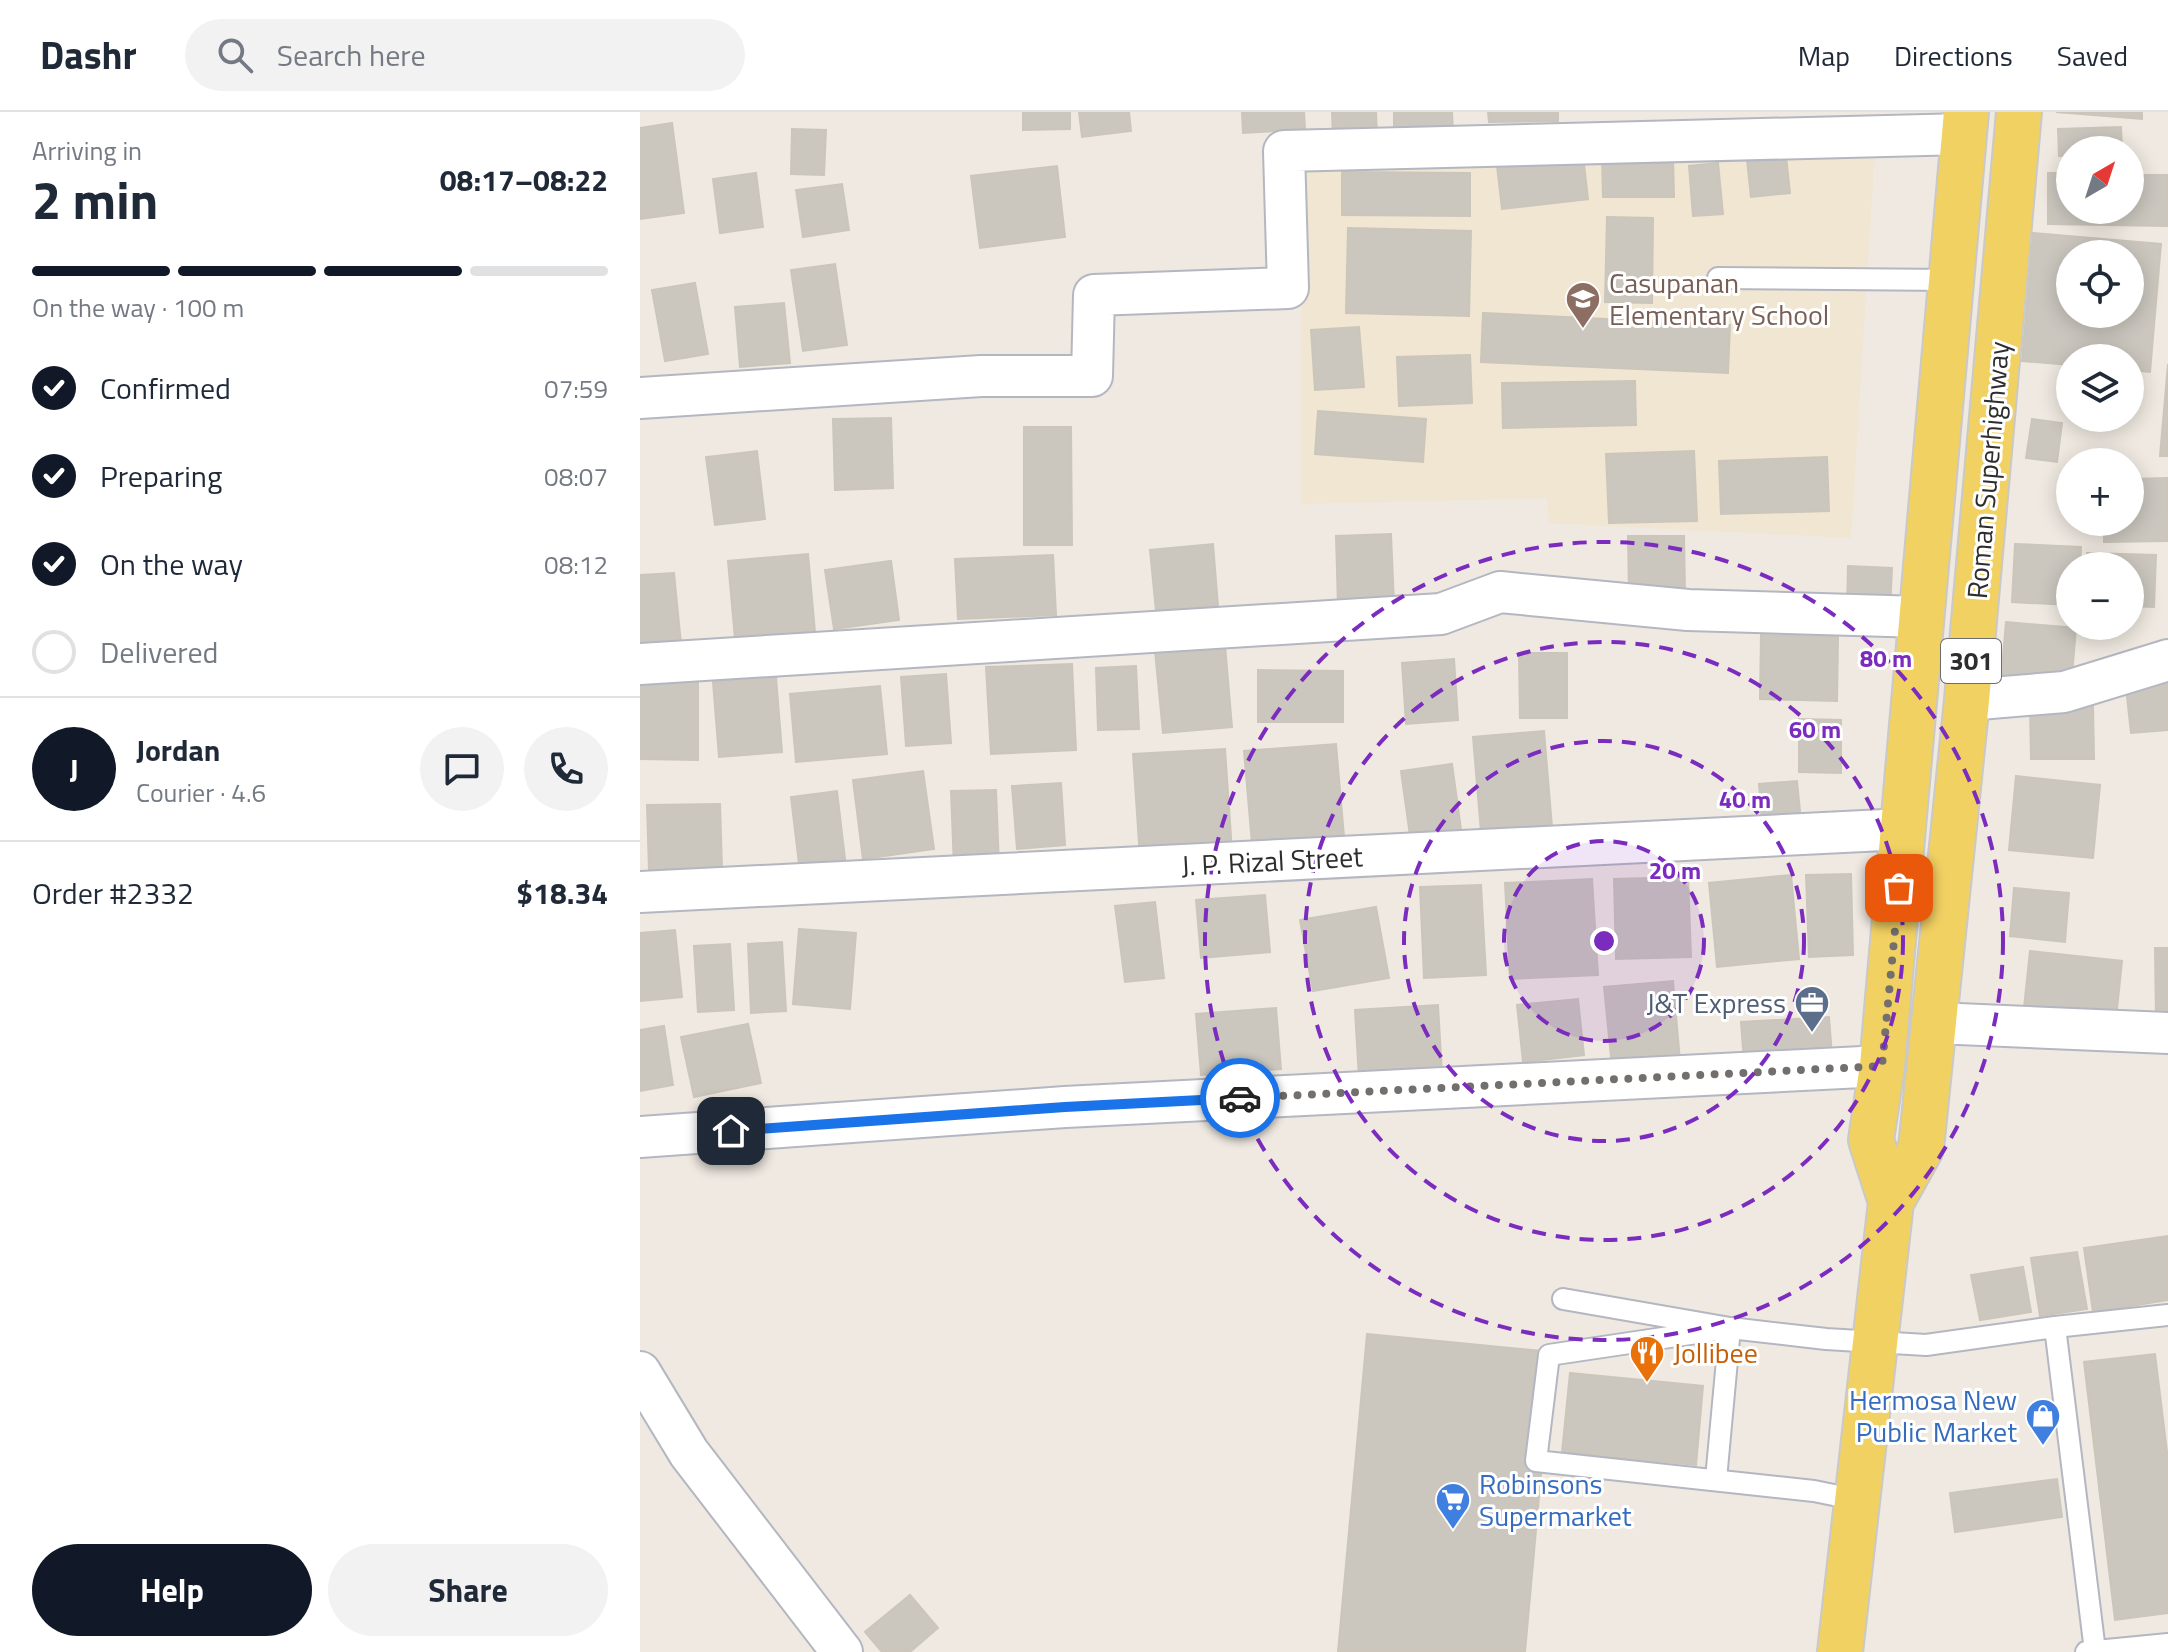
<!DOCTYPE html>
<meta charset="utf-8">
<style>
:root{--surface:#fff;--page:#f2f2f3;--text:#1f2937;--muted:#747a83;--line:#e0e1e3;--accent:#111827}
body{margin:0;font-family:"Titillium Web",sans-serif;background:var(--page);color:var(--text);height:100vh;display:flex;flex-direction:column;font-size:30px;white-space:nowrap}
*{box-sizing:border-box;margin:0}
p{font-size:26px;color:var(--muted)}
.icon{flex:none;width:44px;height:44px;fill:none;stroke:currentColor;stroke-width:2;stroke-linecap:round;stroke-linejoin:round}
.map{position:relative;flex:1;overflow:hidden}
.side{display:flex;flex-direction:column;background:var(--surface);width:640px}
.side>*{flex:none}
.needle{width:52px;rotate:39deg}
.buttons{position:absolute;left:1416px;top:24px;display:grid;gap:16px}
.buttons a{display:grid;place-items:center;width:88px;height:88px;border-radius:50%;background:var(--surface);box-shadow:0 4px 20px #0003;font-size:40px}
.pin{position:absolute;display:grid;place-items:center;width:68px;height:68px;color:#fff;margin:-34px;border-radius:16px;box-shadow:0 4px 12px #0006}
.courier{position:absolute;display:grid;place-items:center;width:80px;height:80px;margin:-40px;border:6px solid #1a73e8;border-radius:50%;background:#fff;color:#222;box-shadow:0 2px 10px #0007}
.overview em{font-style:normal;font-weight:700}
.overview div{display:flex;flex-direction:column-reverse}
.overview{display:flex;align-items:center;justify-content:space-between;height:136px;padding:0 32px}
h1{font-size:52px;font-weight:700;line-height:60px}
.bar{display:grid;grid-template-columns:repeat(4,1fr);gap:12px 8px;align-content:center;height:96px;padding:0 32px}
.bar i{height:10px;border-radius:6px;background:var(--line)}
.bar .on{background:var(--accent)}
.bar p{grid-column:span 4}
.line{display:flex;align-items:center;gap:20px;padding:0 32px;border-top:2px solid var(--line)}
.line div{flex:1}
.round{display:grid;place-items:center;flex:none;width:84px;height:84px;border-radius:42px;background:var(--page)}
ol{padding:0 32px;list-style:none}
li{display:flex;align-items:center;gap:24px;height:88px}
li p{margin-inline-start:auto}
li .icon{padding:8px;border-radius:50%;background:var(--accent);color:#fff;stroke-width:4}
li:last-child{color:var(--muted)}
li i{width:44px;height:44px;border:4px solid var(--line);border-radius:50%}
.button{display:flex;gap:16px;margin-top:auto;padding:16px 32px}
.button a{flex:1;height:92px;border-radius:48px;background:var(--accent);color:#fff;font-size:32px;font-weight:700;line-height:92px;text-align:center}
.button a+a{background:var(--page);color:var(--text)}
header{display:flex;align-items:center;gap:48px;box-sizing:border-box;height:112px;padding:0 40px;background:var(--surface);border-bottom:2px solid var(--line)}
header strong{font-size:38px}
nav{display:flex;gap:44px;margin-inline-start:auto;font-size:28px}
.search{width:560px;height:72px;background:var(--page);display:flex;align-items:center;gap:20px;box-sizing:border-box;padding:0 28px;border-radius:44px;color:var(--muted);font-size:30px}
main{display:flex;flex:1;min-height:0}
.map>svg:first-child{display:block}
.education{fill:#f0e6d1}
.building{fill:#cbc7bf;stroke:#cbc5ba;stroke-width:2;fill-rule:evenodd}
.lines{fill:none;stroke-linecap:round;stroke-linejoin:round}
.service-casing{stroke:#b4b7c1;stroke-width:24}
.minor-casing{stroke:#b4b7c1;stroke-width:44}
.primary-casing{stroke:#c9c9c9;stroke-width:48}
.service{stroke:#fff;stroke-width:20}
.minor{stroke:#fff;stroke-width:40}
.primary{stroke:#f2d163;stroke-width:44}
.done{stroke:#726f6d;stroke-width:8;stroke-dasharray:0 14.4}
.route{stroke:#1a73e8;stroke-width:10}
.ring{fill:none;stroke:#7b2cbf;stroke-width:4;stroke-dasharray:14 10}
.labels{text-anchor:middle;stroke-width:6;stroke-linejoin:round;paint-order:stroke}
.shield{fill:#fff;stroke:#6d6d6d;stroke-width:2}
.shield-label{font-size:26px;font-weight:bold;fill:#2e2e2e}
.education-label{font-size:28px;fill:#785e54;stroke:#fff;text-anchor:start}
.street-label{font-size:28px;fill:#2e2e2e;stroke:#fff}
.service-label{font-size:28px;fill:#4e5e75;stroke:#fff;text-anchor:end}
.food-label{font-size:28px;fill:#c56008;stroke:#fff;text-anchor:start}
.shop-label{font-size:28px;fill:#366cbe;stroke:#fff;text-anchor:end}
.centre{fill:#7b2cbf;stroke:#fff;stroke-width:4}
.ring-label{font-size:24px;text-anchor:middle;font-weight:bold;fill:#7b2cbf;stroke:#fff;stroke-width:6;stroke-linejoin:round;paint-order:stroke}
</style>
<header>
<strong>Dashr</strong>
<div class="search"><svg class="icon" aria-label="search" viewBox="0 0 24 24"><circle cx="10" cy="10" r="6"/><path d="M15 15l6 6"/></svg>Search here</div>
<nav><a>Map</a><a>Directions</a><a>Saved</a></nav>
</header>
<main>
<section class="side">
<div class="overview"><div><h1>2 min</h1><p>Arriving in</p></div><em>08:17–08:22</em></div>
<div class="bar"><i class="on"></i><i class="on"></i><i class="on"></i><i></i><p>On the way · 100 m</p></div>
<ol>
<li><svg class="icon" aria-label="check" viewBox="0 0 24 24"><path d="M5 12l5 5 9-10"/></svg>Confirmed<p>07:59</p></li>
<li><svg class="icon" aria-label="check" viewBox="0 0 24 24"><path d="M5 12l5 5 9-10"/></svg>Preparing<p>08:07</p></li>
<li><svg class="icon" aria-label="check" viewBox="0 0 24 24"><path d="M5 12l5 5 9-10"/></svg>On the way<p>08:12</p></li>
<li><i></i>Delivered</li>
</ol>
<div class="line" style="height:144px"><b class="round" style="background:var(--accent);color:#fff">J</b><div><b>Jordan</b><p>Courier · 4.6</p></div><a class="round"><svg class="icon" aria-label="chat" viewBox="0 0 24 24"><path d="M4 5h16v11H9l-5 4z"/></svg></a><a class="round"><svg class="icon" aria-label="phone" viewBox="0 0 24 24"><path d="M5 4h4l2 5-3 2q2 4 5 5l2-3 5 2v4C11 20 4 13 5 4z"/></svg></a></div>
<div class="line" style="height:104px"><div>Order #2332</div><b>$18.34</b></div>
<div class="button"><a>Help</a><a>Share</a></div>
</section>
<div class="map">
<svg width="1528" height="1540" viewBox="0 0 1528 1540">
<rect width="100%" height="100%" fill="#efe9e1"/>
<path class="education" d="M1235,35l-24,391 -302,-15 -2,-25 -245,6 -1,-343z"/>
<path class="building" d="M383,0h47v17l-47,1z
M439,0h50l2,19 -49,6z
M602,0h62l1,17 -62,4z
M692,0h44l1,23 -44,2z
M754,0h58l1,22 -59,2z
M848,0h70v9l-69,1z
M1416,0h86v7z
M32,11l12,90 -44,6v-91z
M1481,15l1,23h-52v6h-11l-1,-27z
M152,17l34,1 -2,45 -33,-1z
M943,44l5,43 -86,10 -5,-43z
M962,44l71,1 1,40h-71z
M1146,44l4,37 -39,4 -4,-37z
M1078,51l5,51 -30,2 -4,-50z
M417,54l8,71 -85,11 -9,-72z
M702,60l128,1v43l-128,-1z
M116,61l7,54 -43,6 -7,-54z
M1408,61h22v37h60v-35h38v51l-120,-2z
M202,72l7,46 -46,7 -7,-47z
M967,105l46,1 -1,85 -47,-1z
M708,116l123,3 -2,85 -123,-3z
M1393,121l128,11 -11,128 -20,-2v-12h-60v7l-48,-4zM1430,142h60v60h-60z
M195,152l12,81 -44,6 -12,-81z
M55,171l13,71 -43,7 -13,-71z
M144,191l6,60 -50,4 -5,-60z
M843,201l247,12 -2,48 -247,-11z
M719,215l5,60 -49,3 -4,-60z
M830,243l2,48 -73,3 -2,-49z
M1528,252v92h-8z
M995,269l1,44 -133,3 -1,-45z
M678,299l108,8 -3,43 -108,-8z
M251,306l2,70 -58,2 -2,-71z
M1392,307l30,4 -5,39 -31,-4z
M384,315h47l1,118h-48z
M117,339l8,68 -50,6 -9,-68z
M1054,339l3,70 -88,2 -3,-69z
M1187,345l2,54 -108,3 -2,-53z
M1528,366v63l-64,1v-20h26v-43z
M751,422l3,70 -56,2 -2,-70z
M988,424h56l1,58 -56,1z
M573,432l5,62 -62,5 -6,-61z
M1375,432l66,3 -1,19h-10v39l-58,-3z
M1447,441l69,2 -2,52 -24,-1v-40h-43z
M168,442l7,78 -80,7 -7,-78z
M413,443l3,60 -98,4 -3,-60z
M251,449l8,59 -65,9 -9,-59z
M1208,454l44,2 -2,42 -43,-2z
M34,461l7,71 -41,4v-73z
M1366,510l70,6 -5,59 -70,-7z
M1121,523l77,2 -1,64 -77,-2z
M585,533l7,82 -69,6 -8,-82z
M879,541h48v65h-47z
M814,547l4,61 -52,4 -4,-61z
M432,552l4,86 -85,4 -5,-87z
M496,554l3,63 -41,1 -2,-62z
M618,558l85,1v51h-85z
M306,562l5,69 -45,3 -5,-69z
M136,565l6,75 -63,5 -6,-75z
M0,567h58v81l-58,-1z
M1528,572v46l-37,3 -5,-45z
M240,574l7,68 -91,8 -6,-68z
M1390,594h63l1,53h-63z
M1159,607l42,1v53l-42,-1z
M904,619l8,96 -71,5 -8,-95z
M696,632l8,93 -92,7 -8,-93z
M585,637l7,103 -92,6 -7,-104z
M812,652l10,73 -51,6 -10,-72z
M283,659l11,78 -71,10 -10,-79z
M1376,664l84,9 -7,73 -84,-8z
M1157,669l5,50 -39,3 -4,-50z
M421,671l4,62 -48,4 -5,-63z
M356,678l3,76 -45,2 -3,-77z
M197,679l8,68 -46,5 -8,-67z
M80,692l2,65 -73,1 -2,-65z
M1211,762l2,81 -44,2 -3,-82z
M1151,763l8,84 -82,8 -8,-84z
M1048,765l3,80 -75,2 -2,-80z
M952,767l6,96 -88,4 -5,-96z
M841,773l5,90 -62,3 -4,-91z
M1374,776l55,5 -4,49 -55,-6z
M625,783l5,57 -69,6 -5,-58z
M515,790l9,76 -39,4 -10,-76z
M736,795l13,71 -76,13 -13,-71z
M159,817l57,4 -6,76 -57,-5z
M35,818l7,67 -42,4v-68z
M142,830l4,69 -35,2 -3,-69z
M90,832l4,66 -36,2 -4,-66z
M1515,836h13v69l-12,1z
M1390,839l92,10 -7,67 -92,-11z
M1033,869l7,80 -68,6 -8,-80z
M938,887l6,56 -61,7 -6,-57z
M798,893l4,69 -83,5 -4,-69z
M636,896l5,61 -80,6 -5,-61z
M1189,905l3,39 -88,6 -3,-40z
M108,912l13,59 -67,14 -13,-60z
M24,914l9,59 -33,6v-61z
M1528,1124v64l-75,12 -9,-64z
M1437,1140l10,57 -47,7 -9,-58z
M1383,1155l8,45 -51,8 -9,-45z
M727,1222l185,18 -27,300h-187z
M1515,1242l13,106v153l-53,7 -31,-258z
M930,1261l133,13 -7,79 -134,-13z
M1417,1367l5,38 -107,15 -5,-39z
M270,1483l28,33 -28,24h-28l-17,-20z"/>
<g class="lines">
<defs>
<path id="service" d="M1078,166l233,2
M923,1187l167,29 96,11 100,6 129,-18 113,-12
M1415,1215l40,324
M1090,1216l-181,27 -13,106 278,30 44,9
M1076,1367l14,-151
M1446,1540l82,-8"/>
<path id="minor" d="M0,286l341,-22h111l2,-81 194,-7 -4,-137 681,-17
M0,552l801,-50 59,-22 188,18 234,7
M1327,588l97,-8 104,-32
M0,780l1264,-63
M1295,911l233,10
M0,1025l425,-30 817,-41
M0,1260l49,81 153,199"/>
<path id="primary" d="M1251,1090l-20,-62 11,-74 84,-954
M1200,1540l51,-450 30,-54 46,-448 52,-588"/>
</defs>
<use href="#service" class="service-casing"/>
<use href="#minor" class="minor-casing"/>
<use href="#primary" class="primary-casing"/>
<use href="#service" class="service"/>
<use href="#minor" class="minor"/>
<use href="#primary" class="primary"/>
</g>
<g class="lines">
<path class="done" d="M600,986l642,-32 17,-178"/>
<path class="route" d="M91,1019l334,-24 175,-9"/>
</g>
<circle cx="964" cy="829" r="100" fill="#7b2cbf" fill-opacity=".12"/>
<g class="ring">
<circle cx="964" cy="829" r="100"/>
<circle cx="964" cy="829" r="200"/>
<circle cx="964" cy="829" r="299"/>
<circle cx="964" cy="829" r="399"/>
</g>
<defs>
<symbol id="school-pin" viewBox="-11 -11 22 30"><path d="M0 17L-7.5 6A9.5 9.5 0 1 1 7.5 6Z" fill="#8d6e63" stroke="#fff"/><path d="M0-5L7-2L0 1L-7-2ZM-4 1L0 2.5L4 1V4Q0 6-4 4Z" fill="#fff"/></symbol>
<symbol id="office-pin" viewBox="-11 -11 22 30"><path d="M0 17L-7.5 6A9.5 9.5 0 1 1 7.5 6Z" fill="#5c6f8a" stroke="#fff"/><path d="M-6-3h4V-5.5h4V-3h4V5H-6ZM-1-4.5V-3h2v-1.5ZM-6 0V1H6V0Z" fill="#fff"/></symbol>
<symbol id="restaurant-pin" viewBox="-11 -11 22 30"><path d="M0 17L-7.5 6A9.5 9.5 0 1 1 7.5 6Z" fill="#e8710a" stroke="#fff"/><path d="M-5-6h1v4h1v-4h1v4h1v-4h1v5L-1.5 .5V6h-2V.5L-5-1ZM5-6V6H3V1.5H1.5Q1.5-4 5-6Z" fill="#fff"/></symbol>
<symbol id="shop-pin" viewBox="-11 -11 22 30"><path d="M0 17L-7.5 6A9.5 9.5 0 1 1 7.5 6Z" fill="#3f7fe0" stroke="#fff"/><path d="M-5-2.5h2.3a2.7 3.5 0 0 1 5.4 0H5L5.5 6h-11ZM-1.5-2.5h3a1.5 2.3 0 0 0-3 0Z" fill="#fff"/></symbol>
<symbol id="supermarket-pin" viewBox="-11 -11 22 30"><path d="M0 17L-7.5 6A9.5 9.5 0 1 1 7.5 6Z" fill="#3f7fe0" stroke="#fff"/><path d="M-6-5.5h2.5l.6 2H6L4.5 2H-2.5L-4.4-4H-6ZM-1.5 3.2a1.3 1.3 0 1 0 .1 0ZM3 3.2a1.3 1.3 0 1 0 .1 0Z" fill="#fff"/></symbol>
</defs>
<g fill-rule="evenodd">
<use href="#school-pin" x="923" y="167" width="40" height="54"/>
<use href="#office-pin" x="1152" y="871" width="40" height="54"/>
<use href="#restaurant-pin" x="987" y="1221" width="40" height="54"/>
<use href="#shop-pin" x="1383" y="1284" width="40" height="54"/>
<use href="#supermarket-pin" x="793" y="1368" width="40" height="54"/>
</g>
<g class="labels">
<rect class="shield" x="1301" y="527" width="60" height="44" rx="6"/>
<g class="shield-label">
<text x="1331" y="558">301</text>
</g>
<g class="education-label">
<text x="969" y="181">Casupanan<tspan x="969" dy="32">Elementary School</tspan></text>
</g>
<g class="street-label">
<text transform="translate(1348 358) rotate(-85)" y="10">Roman Superhighway</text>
<text transform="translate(632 749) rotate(-3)" y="10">J. P. Rizal Street</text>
</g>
<g class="service-label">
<text x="1146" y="901">J&amp;T Express</text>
</g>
<g class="food-label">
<text x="1033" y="1251">Jollibee</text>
</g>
<g class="shop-label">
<text x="1377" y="1298">Hermosa New<tspan x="1377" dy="32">Public Market</tspan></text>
<text x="839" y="1382" text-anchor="start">Robinsons<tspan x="839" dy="32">Supermarket</tspan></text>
</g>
</g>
<circle cx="964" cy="829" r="12" class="centre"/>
<g class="ring-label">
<text x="1246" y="555">80 m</text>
<text x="1175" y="626">60 m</text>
<text x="1105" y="696">40 m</text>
<text x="1035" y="767">20 m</text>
</g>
</svg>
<div class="buttons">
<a><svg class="needle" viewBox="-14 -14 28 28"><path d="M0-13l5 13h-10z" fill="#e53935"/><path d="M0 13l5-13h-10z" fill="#747a83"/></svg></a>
<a><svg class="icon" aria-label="locate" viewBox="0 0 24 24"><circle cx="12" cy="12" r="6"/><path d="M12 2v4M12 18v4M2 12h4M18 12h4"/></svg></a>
<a><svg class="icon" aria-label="layers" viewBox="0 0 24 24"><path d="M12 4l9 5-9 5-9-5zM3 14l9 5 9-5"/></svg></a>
<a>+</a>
<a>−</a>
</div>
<div class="pin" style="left:1259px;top:776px;background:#ea580c"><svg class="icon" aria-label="bag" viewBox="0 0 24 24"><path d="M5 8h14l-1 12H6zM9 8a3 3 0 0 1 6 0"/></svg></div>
<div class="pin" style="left:91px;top:1019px;background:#1f2937"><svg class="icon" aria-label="home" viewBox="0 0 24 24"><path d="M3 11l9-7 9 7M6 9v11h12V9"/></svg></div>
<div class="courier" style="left:600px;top:986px"><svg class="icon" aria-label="car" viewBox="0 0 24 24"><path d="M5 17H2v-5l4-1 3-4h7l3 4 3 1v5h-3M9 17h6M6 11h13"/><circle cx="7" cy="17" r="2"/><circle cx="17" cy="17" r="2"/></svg></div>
</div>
</main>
